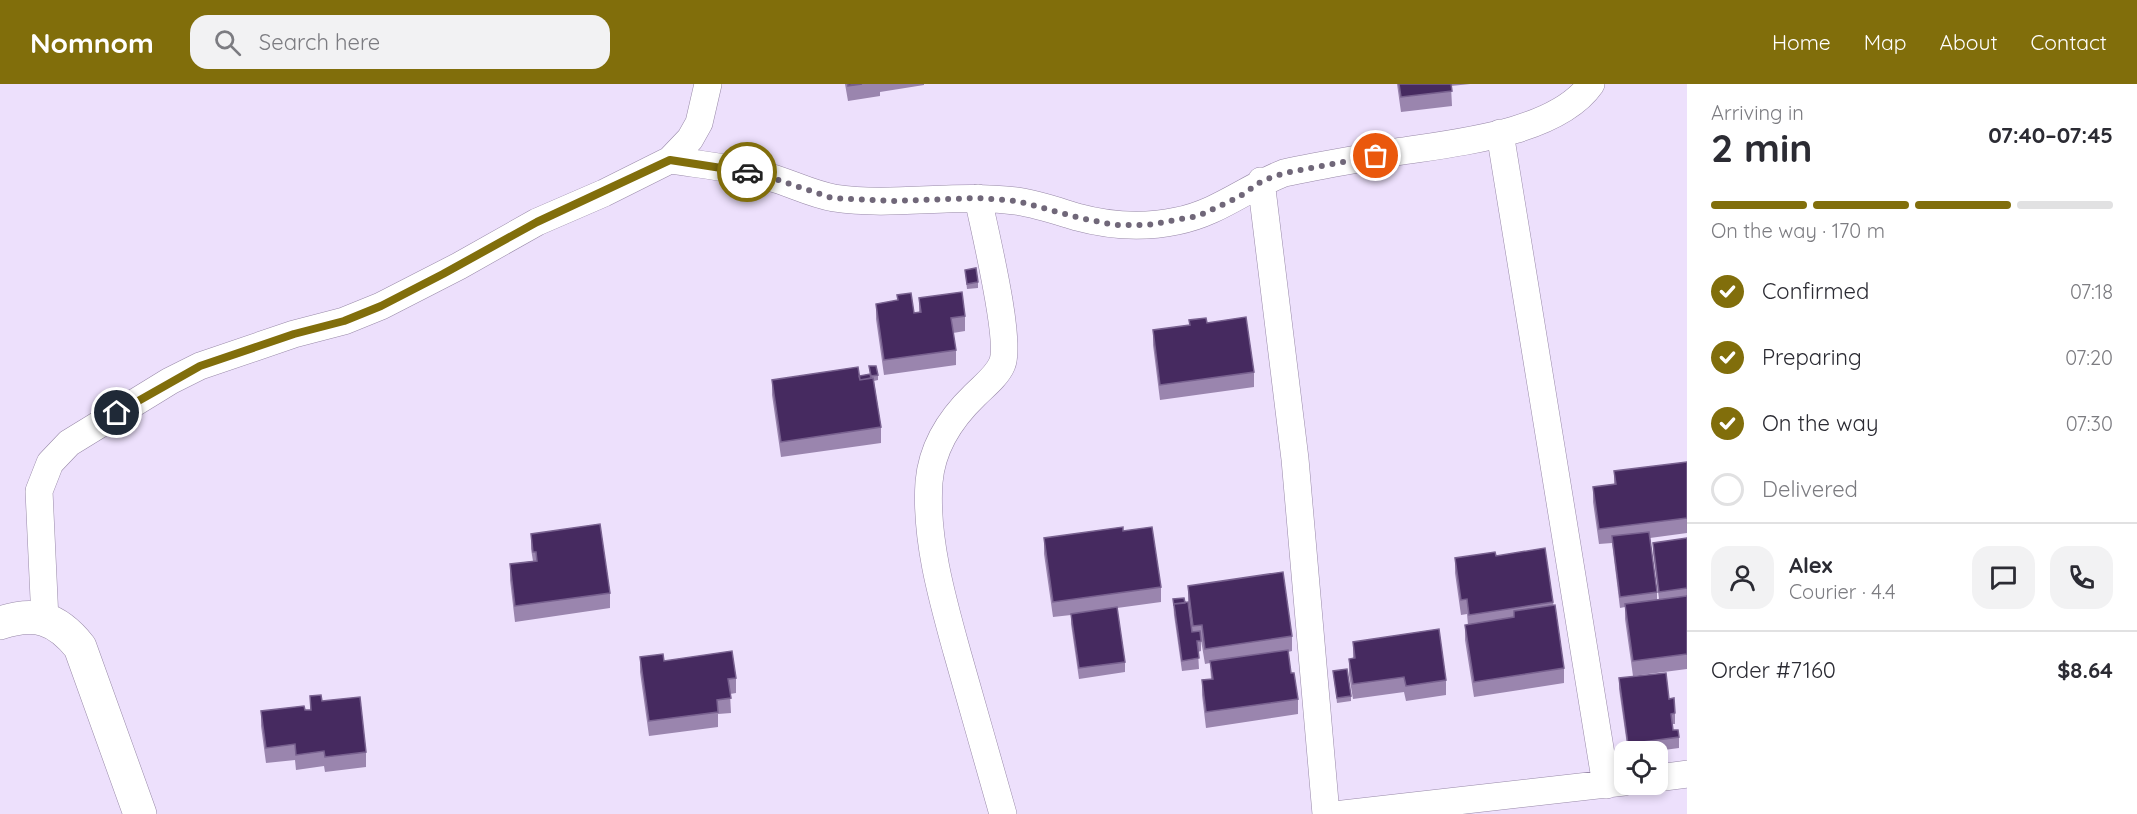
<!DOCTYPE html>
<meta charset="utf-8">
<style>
:root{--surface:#fff;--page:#f2f2f3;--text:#2b2b33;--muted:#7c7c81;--line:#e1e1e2;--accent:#816e0b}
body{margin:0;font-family:Quicksand,sans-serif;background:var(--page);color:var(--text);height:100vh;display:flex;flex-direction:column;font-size:22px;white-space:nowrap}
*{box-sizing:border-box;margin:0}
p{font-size:20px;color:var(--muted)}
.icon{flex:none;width:33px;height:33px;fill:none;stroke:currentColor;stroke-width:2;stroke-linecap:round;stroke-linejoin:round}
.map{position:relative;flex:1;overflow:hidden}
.sheet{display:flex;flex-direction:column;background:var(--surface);width:450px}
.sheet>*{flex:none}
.fabs{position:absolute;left:1614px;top:657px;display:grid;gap:12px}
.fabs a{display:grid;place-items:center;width:54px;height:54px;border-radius:12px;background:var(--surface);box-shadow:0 3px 9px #0003;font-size:30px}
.pin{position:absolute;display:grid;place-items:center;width:51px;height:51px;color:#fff;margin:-26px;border:3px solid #fff;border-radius:50%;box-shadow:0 2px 6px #0007}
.courier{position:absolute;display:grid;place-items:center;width:60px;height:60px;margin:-30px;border:4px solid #816e0b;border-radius:50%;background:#fff;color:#222;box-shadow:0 2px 8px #0007}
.headline em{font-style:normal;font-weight:800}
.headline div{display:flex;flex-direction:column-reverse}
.headline{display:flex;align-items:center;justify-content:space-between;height:102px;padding:0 24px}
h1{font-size:39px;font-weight:800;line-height:45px}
.bar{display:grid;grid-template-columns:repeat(4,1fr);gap:9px 6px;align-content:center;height:72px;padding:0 24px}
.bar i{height:8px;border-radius:4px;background:var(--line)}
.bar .current{background:var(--accent)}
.bar p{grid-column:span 4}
.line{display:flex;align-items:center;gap:15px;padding:0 24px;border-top:2px solid var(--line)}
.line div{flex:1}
.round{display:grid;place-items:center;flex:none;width:63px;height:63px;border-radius:18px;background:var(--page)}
ol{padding:0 24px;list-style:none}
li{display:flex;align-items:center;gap:18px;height:66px}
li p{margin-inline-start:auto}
li .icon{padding:6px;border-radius:50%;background:var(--accent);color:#fff;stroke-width:4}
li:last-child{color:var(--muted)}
li i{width:33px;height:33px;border:3px solid var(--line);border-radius:50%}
header{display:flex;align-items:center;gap:36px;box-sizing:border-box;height:84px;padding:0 30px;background:var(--accent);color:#fff}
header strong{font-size:28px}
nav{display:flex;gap:33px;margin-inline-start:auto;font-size:21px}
.search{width:420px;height:54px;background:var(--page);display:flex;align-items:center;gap:15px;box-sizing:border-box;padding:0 21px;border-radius:18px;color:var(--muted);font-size:22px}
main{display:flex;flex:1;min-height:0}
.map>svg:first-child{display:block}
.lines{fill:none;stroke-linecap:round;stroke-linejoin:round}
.minor-casing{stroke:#9889a8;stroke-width:28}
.tertiary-casing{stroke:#9889a8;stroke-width:34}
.minor{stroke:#fff;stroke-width:27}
.tertiary{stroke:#fff;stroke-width:33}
.wall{fill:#9a85ae}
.building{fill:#462a60;stroke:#78618f;stroke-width:1.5}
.done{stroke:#706779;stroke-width:6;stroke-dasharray:0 10.8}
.route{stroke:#816e0b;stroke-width:8}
</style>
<header>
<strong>Nomnom</strong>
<div class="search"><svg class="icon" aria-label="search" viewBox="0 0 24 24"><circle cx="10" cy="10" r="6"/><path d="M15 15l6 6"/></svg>Search here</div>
<nav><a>Home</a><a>Map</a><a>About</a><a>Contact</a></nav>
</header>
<main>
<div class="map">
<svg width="1687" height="730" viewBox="0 0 1687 730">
<rect width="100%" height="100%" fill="#ede0fc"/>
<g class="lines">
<defs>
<path id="minor" d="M1500,49l106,652
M670,76c33,5 66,8 99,17 22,6 42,17 65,21 60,9 121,-5 182,3 21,3 41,10 61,16 33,9 67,11 100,4 41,-8 69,-33 107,-48 37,-8 75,-14 112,-21 57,-9 160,-18 195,-68
M1261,97l34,278 31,355
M978,114c6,30 34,143 24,166 -5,12 -18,22 -27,31 -24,23 -43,52 -46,87 -4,56 13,116 28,170 15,54 31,108 46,162
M45,536l-6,-129 11,-28 19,-20 101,-62 30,-15 94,-32 50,-13 37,-15 78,-40 78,-44 67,-29 66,-33 20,-21 9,-16 9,-39
M1658,694l29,-4
M1343,730l281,-32"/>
<path id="tertiary" d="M0,539c35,-12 57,-5 80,24l60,167"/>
</defs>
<use href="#minor" class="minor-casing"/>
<use href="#tertiary" class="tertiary-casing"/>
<use href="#minor" class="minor"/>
<use href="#tertiary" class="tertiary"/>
</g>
<path class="wall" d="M845,0h79v1l-44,7v4l-32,5z
M1397,0h73l-19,2 1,20 -51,6z
M965,186l13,12v6l-11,1z
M897,211l17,18 5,-1v-14l46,18v15l-12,2 3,17v15l-72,10 -8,-56v-15l21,-3z
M1189,236l18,3 47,49v15l-94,13 -7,-55v-15l36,-5z
M869,282l9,9v5l-4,1 7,46v16l-100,14 -9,-62v-15l87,-4 11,-2z
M1687,378v71l-37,5 7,54v8l2,-1 -6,-46v-10l34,-5v131l-54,7 -8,-57v-12l-5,1 -8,-65 -13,1 -6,-42v-15l21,-3v-13z
M1123,447l38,56v15l-44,6 8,54v10l-46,7 -8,-55v-9l-18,2 -9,-63v-16z
M531,450l79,59v15l-95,14 -5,-42v-16l23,-3 -2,-12z
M1496,472l57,46 11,66v15l-90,14 -9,-57v-15h3l-1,-11 -6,1 -6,-42v-15z
M1188,502l104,50v15l-4,1 3,21 7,26v15l-92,14 -4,-33v-15l9,-1 -1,-16 -5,1 -4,-24v11l-3,1 1,17 -17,2 -8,-56 -1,-16 12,4 3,-1z
M1353,558l93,38v15l-40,6 -2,-9 -51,7 -4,-24v-16h4z
M640,573l24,4 72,17v15l-6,1 1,19 -13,1v13l-69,9 -9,-64z
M1333,587l18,25v5l-14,2z
M1619,594l50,21 6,14v11h-3l1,6 6,7v11l-30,4h-21l-9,-63z
M310,612l12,5 44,51v15l-41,5 -1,-6 -28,4 -1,-10 -29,3 -5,-37v-15l49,-1z"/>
<path class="building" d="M848,0h14l-14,2z
M1399,0h52l1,7 -51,6z
M976,184l2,14 -11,2 -2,-14z
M962,208l3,24 -14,2 5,32 -72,10 -8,-56 22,-4 -1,-5 14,-2 3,20 7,-1 -2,-14z
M1246,233l8,55 -94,13 -7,-55 37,-5 -1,-5 17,-2 1,5z
M869,282h7l2,9 -7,1z
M858,283l2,13 13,-2 8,49 -100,15 -9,-62z
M870,290l1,4 -11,2 -1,-4z
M1687,378v56l-88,11 -6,-42 23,-3 -2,-13z
M600,440l10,69 -95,13 -5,-42 27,-3 -1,-9h-3l-2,-18z
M1123,443v4l29,-4 9,60 -108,15 -9,-64z
M1649,448l8,60 -37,5 -8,-61z
M1687,454v50l-28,4 -6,-49z
M1545,464l8,54 -84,13 -2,-16 -6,1 -6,-42 40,-6 1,4z
M1283,488l9,64 -87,13 -3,-24 -9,1 -5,-40z
M1687,512v58l-54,7 -8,-57z
M1184,514l1,5 -11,1v2l-1,-7z
M1188,518l4,30 8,-1 1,10h-4l2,17 -17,3 -8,-57z
M1555,521l9,63 -90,14 -9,-57 49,-8v-6z
M1117,523l8,55 -46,6 -8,-54z
M1439,545l7,51 -40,6 -2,-9 -51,7 -4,-25 6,-1 -2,-16z
M1288,566l3,23h3l4,26 -92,13 -4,-32 11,-1 -3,-18z
M732,567l4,27 -8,1 3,19 -14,2 1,12 -69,9 -9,-64 23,-3 1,7z
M1347,585l4,27 -14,2 -4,-27z
M1666,589l3,26 5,-1 1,15 -4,1 2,16h5l1,7 -51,7 -9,-66z
M321,611l1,6 38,-4 6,55 -41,5 -1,-6 -28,4 -1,-11 -29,4 -5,-37 43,-5 1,4h6l-1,-14z"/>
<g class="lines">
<path class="done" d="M747,88l25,6 60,20 59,3 87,-3 39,3 63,17 35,7h33l50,-9 41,-19 23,-16 22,-8 92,-17"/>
<path class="route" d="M117,329l83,-47 94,-32 50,-13 37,-15 62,-32 94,-52 133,-62 77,12"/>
</g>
</svg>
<div class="fabs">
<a><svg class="icon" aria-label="locate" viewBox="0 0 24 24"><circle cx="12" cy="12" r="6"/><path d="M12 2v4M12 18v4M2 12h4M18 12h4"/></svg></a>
</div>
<div class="pin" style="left:1376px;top:72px;background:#ea580c"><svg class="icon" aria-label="bag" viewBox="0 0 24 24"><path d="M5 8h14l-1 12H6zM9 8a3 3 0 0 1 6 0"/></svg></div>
<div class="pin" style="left:117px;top:329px;background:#1f2937"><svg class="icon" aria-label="home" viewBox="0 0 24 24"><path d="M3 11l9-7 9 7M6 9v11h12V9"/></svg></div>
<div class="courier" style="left:747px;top:88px"><svg class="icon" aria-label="car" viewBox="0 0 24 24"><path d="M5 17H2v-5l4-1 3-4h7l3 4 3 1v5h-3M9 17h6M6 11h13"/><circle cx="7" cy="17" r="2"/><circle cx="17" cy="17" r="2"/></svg></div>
</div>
<section class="sheet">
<div class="headline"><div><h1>2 min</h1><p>Arriving in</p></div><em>07:40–07:45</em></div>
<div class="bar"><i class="current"></i><i class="current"></i><i class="current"></i><i></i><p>On the way · 170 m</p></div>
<ol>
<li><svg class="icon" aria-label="check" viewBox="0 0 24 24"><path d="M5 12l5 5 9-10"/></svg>Confirmed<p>07:18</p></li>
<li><svg class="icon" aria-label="check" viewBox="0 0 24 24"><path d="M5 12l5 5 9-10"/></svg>Preparing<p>07:20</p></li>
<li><svg class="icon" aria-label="check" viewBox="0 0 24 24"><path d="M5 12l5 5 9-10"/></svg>On the way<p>07:30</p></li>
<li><i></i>Delivered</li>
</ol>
<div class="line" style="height:108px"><a class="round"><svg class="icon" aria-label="person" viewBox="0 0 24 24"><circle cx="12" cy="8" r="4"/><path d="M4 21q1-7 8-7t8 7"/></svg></a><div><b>Alex</b><p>Courier · 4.4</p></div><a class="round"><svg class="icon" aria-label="chat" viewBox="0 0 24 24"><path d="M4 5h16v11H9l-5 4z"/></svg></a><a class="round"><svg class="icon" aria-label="phone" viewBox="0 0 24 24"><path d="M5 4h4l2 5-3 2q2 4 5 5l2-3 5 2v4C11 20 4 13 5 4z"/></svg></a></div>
<div class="line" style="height:78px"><div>Order #7160</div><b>$8.64</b></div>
</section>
</main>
